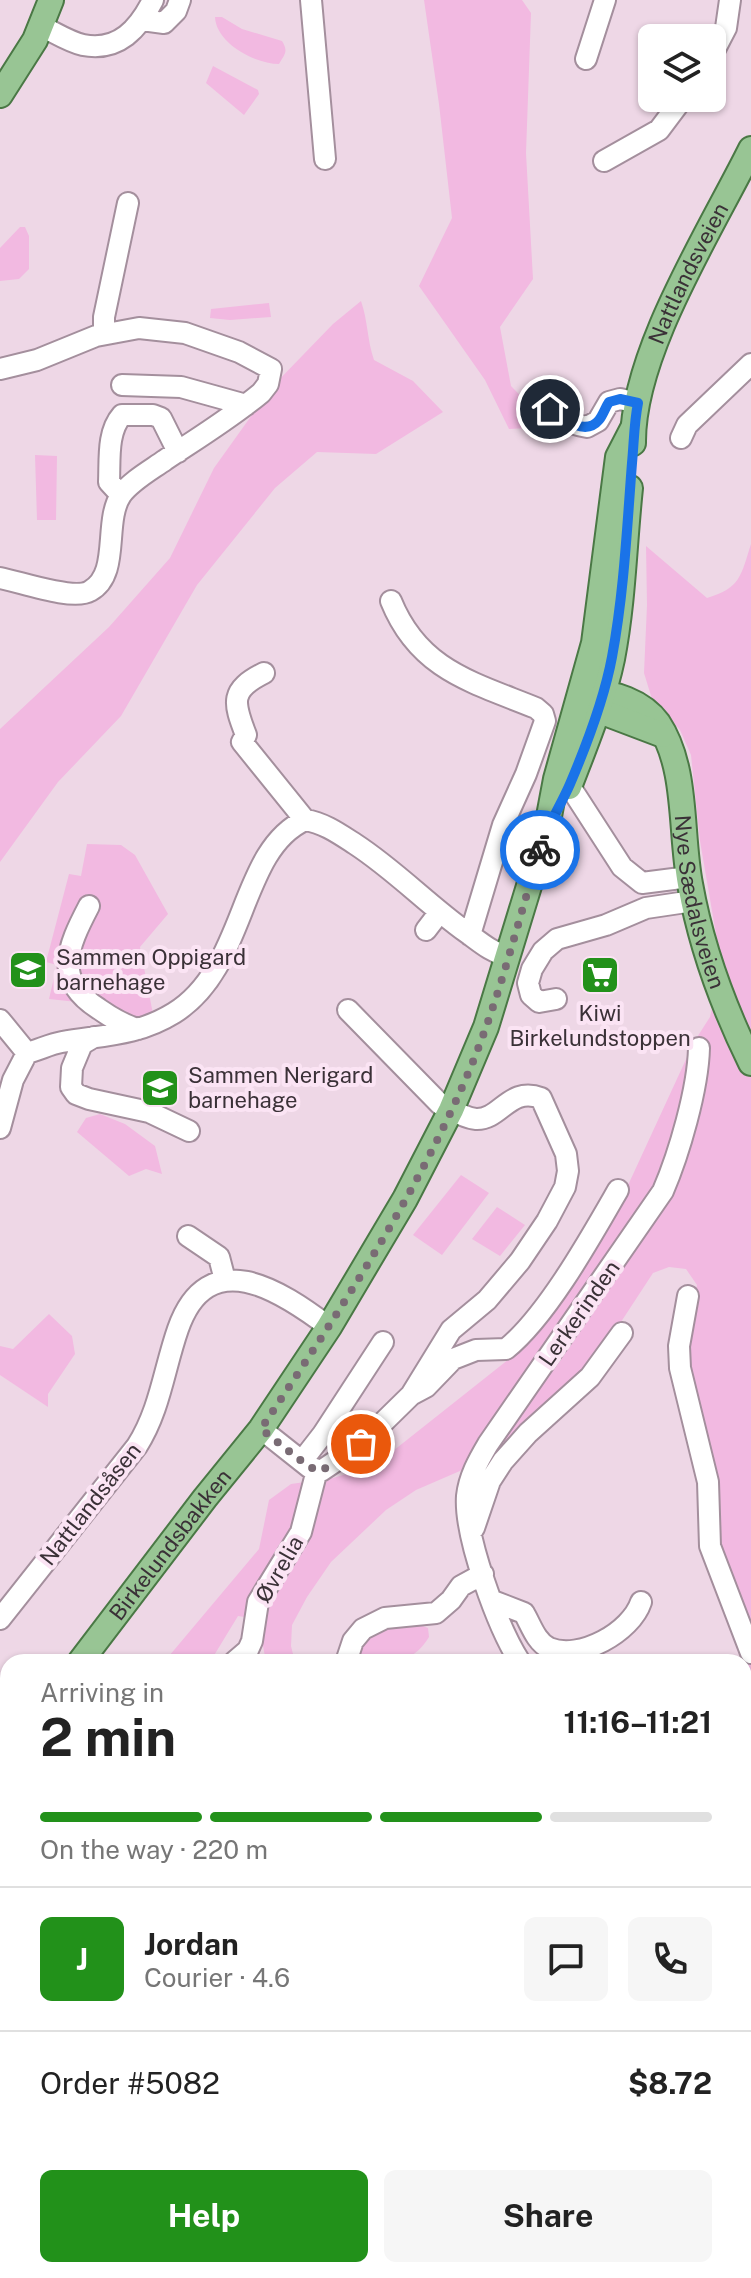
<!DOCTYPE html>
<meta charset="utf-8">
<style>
:root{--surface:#fff;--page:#f6f6f6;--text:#222;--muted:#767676;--line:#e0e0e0;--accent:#22911a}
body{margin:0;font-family:"Public Sans",sans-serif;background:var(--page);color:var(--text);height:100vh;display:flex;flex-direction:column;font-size:30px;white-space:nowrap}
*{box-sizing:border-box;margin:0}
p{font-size:26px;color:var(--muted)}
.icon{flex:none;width:44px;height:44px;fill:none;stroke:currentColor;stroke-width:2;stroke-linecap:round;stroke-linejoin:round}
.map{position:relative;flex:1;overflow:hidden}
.side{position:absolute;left:0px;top:1654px;width:752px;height:624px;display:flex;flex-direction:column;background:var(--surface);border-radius:24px 24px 0 0;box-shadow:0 2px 6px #0004}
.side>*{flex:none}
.tools{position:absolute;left:638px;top:24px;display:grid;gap:16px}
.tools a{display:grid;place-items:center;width:88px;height:88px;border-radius:12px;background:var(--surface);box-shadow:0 2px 6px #0004;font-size:40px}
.pin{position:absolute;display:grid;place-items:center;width:68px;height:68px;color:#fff;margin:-34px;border:4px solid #fff;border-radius:50%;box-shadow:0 2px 8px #0007}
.courier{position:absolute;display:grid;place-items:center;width:80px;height:80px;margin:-40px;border:6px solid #1a73e8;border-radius:50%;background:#fff;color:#222;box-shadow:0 2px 10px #0007}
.summary em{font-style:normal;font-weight:700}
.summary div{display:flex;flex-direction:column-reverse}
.summary{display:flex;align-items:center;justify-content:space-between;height:136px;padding:0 40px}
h1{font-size:52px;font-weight:700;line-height:60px}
.bar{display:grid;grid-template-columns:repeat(4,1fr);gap:12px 8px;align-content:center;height:96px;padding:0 40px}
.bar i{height:10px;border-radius:6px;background:var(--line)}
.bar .active{background:var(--accent)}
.bar p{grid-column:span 4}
.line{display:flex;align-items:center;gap:20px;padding:0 40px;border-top:2px solid var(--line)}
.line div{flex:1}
.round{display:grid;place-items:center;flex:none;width:84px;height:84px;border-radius:12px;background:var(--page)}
.cta{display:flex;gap:16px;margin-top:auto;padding:16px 40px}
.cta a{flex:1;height:92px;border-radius:12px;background:var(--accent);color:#fff;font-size:32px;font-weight:700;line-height:92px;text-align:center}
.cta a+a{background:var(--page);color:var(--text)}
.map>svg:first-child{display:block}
.green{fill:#f2b9e1}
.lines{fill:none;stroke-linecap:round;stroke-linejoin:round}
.minor-casing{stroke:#a48f9d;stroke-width:24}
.major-casing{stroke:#4a7845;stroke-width:28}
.minor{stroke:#fff;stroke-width:20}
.major{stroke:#98c594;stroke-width:24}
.done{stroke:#796b74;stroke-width:8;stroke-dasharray:0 14.4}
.route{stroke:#1a73e8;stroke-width:10}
.labels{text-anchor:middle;stroke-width:8;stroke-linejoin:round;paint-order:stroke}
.street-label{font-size:22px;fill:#3a3137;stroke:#fbe4f4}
.poi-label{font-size:22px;fill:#3a3137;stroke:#fbe4f4;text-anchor:start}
</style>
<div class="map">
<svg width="751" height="2278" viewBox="0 0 751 2278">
<rect width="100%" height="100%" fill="#eed7e6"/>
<path class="green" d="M424,0h98l9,13 -5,140 7,126 -33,48 11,59 40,41 -42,2 -24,-49 -66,-94 33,-68 -13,-114z
M215,17h7l20,12 40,12c7,11 2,14 -3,23 -24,0 -63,-21 -64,-47z
M213,66l45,24 1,4 -15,21 -38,-32z
M20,227h5l4,9v33l-10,10 -19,2v-33z
M361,301c7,20 6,39 13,59l39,21 30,31 -67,42 -59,-2 -42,36 -78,97 -76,131 -63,66 -58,80v-133l109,-102 61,-69 44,-90 58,-81 61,-63z
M269,303l2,14 -41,3 -20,-2 1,-9z
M35,455l22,1 -1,64h-19z
M751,544v1142l-30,-126 -35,-182 2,-39 9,-54 -11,-16 -17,-2 -16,6 -51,78 -97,94 -22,16 -67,29 -30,20 -55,52 -24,35 -15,28 -1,21 4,16h-29l-7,-38 -8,-6 -13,-2 -28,46h-46l95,-113 10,-49 22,-16 42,-6 41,-12 139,-110 50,-70 66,-103 65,-141 16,-25 9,-42 -3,-41 -16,-93 -9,-86 -11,-25 -28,-31 -8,-26 3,-68 -1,-59 61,52c34,-10 34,-23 44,-54z
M87,844l34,1 14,10 33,59 -28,33 13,67 -24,4 -52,-16 -28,-3 8,-34 -11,-3 23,-88 12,2z
M100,1114l25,10 30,22 7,28 -16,-5 -17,7 -52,-44 9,-14z
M461,1175l28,18 -47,62 -29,-20z
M497,1207l28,18 -25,31 -28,-17z
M49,1314l23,22 3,18 -27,40v13l-48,-32v-29l13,3z
M415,1623l13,5 1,9c-19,31 -43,25 -74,25 12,-32 30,-33 60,-39z"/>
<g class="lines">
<defs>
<path id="minor" d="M311,0l14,159
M142,20l22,3 12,-12 4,-11
M41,26c13,6 28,16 42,19 36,7 56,-17 70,-45
M712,55l14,-27 4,-28
M586,59l19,-59
M604,161l55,-31 24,-32
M104,333v-16l24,-114
M0,369l37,-9 59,-24 43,-8 46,5 54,19 32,17 -3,15 -7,9c-30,25 -63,45 -96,67 -14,10 -34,21 -44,35 -18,27 0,79 -31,96 -17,10 -69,-9 -90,-13
M122,385l59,2 65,18
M543,398c8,17 26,26 44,29l11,-6 11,-19 11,-3 18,4
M681,438l6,-13 64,-61
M121,495l-12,-13c1,-23 -2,-50 13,-67h31l8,3 17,34
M391,601c28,69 81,81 145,107l7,6 2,7 -19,53 -23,51 -33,110
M264,673c-34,17 -31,29 -18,62l-4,7 63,78c19,3 33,13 50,24 40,26 72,60 111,88 14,10 25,20 42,25
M569,785l53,82 20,16 47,-6
M89,906c-22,42 -36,74 10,103 13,9 24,16 39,20
M426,930l13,-17
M556,999l-17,3 -8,-7 -3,-12 4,-14 11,-18 14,-12 49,-14 40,-17 47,-7
M348,1010l92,94c10,5 24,14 36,15 25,1 33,-33 65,-21l25,56 2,17 -3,16 -18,34 -27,40 -33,39 -36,30 -40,65
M0,1020l27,33
M94,1037l-12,7 -10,24 -1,19 5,7 13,5 60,13 40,19
M0,1128l13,-48 14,-27c12,-3 23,-9 35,-11 40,-7 75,-6 112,-29 74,-46 64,-162 131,-193
M188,1236l31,21 6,23
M688,1296l-9,50 1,22 28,114 2,64 41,107
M261,1429l48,38 12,4 40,-27 50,-49 15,-8 27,-28 23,-9 30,-1c41,-33 85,-112 112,-159
M302,1461l21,-27 60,-92
M474,1528l16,-47 13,-20 25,-28 62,-56 32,-44
M493,1601l31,12c7,12 12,29 25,35 31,13 82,-16 92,-46
M0,1619l137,-173c23,-36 27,-77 41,-117 30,-86 102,-39 151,-2
M234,1662l14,-12 4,-9 6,-39 43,-70 16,-62
M346,1662l7,-21 10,-12 22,-11 51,-5 15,-13 10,-14 22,-12
M520,1662c-22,-34 -56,-126 -53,-166 2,-19 11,-35 21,-52l175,-253c16,-37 35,-102 36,-143
M744,1740l7,6
M746,1846l5,10
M744,2047l7,-5
M0,2089l8,-10
M744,2178l7,1
M744,2217l7,-1
M283,2270l3,8
M479,2278l14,-8
M642,2278l31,-8"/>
<g id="major">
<path d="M0,95l35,-55 16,-40"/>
<path id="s1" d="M633,443c-1,-90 78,-213 118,-294"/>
<path id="s2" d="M588,693c24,-2 55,9 70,30 30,45 22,109 32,161 11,62 33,122 61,179"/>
<path d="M585,698l12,12 66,25"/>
<path d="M569,787c16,-42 34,-85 43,-128 11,-57 12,-114 18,-171"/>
<path id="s3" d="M80,1662l125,-164 56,-69 68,-102 76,-128 46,-89 35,-83 61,-200 9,-48 38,-136 24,-186 15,-29"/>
<path d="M0,1771l8,-12"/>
</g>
</defs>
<use href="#minor" class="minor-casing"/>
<use href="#major" class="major-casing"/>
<use href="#minor" class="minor"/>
<use href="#major" class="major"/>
</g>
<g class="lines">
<path class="done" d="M361,1444l-40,27 -12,-4 -48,-38c79,-119 162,-242 215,-375 26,-66 43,-136 64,-204"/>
<path class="route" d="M540,850c7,-24 20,-43 30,-66 17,-40 34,-84 42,-127 12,-64 15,-130 20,-194 2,-21 2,-40 6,-60l-18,-4 -11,3c-4,6 -6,13 -10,18 -14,17 -37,-2 -49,-11"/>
</g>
<defs>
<symbol id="school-square" viewBox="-11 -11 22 22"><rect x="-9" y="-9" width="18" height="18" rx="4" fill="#22911a" stroke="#fbe4f4"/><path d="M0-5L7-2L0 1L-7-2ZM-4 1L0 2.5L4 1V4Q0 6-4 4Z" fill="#fff"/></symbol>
<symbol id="supermarket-square" viewBox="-11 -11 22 22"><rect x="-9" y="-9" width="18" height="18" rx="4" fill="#22911a" stroke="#fbe4f4"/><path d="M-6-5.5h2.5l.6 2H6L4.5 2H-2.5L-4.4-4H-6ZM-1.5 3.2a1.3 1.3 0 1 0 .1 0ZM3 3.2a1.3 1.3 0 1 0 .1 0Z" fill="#fff"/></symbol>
</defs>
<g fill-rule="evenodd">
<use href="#school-square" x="6" y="948" width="44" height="44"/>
<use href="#supermarket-square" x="578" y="953" width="44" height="44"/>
<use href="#school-square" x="138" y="1066" width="44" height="44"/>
</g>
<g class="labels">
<g class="street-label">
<text dy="8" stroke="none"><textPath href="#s1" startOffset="180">Nattlandsveien</textPath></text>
<text dy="8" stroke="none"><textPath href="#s2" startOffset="264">Nye Sædalsveien</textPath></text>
<text transform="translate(579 1313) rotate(-55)" y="8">Lerkerinden</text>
<text transform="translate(90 1504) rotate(-52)" y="8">Nattlandsåsen</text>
<text dy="8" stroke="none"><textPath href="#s3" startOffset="148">Birkelundsbakken</textPath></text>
<text transform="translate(279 1569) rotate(-60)" y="8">Øvrelia</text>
</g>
<g class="poi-label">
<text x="56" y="965">Sammen Oppigard<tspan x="56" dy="25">barnehage</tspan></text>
<text x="600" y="1021" text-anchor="middle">Kiwi<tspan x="600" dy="25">Birkelundstoppen</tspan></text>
<text x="188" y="1083">Sammen Nerigard<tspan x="188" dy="25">barnehage</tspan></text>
</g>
</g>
</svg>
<div class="tools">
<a><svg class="icon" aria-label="layers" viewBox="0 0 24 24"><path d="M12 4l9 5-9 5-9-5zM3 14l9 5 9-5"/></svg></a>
</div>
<div class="pin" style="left:361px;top:1444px;background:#ea580c"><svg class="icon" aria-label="bag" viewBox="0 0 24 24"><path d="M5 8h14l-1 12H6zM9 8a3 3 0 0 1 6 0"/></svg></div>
<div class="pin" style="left:550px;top:409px;background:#1f2937"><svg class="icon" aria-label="home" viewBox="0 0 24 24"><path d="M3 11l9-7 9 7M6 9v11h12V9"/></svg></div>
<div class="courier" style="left:540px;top:850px"><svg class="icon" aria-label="bike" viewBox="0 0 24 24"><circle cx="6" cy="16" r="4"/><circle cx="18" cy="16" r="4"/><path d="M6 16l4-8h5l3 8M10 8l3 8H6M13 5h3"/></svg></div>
<section class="side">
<div class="summary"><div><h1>2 min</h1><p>Arriving in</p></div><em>11:16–11:21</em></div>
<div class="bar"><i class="active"></i><i class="active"></i><i class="active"></i><i></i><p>On the way · 220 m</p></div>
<div class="line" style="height:144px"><b class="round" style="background:var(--accent);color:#fff">J</b><div><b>Jordan</b><p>Courier · 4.6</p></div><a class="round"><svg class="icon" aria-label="chat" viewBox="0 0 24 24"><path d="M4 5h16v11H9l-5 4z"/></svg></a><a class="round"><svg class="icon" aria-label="phone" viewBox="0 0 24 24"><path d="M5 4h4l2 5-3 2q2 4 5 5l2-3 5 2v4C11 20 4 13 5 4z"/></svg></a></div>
<div class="line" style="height:104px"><div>Order #5082</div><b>$8.72</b></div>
<div class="cta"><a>Help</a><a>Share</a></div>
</section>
</div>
